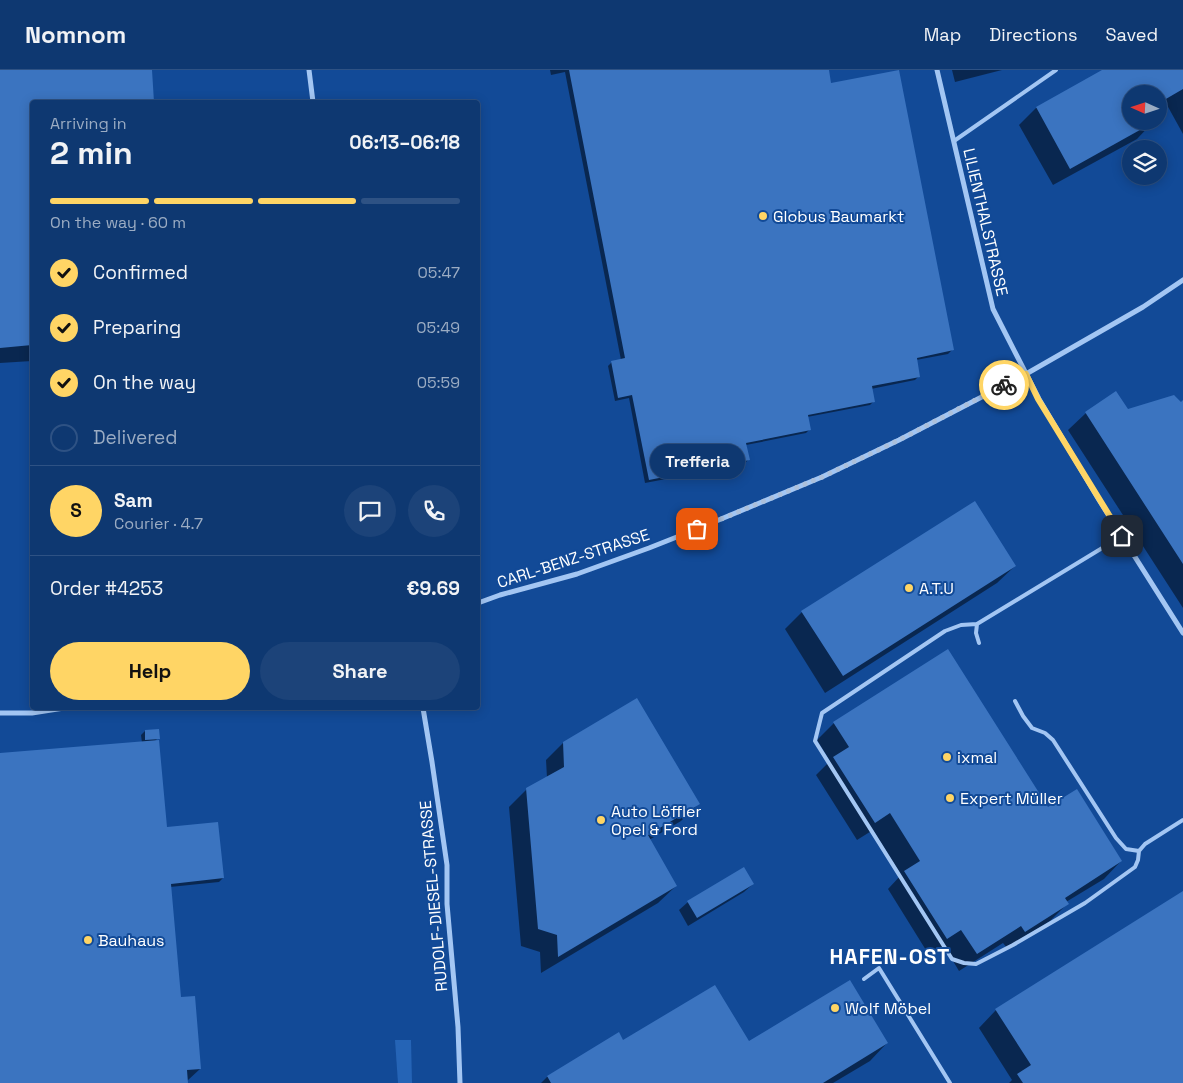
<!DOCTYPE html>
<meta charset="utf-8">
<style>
:root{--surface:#0e3871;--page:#1c4379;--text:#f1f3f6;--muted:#9bacc3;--line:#2e5284;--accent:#ffd565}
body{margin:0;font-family:"Space Grotesk",sans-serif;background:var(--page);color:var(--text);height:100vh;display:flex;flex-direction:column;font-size:19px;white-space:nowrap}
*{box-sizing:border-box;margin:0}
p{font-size:16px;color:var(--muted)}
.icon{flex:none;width:28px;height:28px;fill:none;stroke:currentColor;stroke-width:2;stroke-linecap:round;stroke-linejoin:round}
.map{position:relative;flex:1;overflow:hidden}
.sheet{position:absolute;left:30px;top:30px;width:450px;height:610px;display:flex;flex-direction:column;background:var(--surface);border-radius:5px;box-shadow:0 2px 12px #0003,0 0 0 1px var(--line)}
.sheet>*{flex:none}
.needle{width:32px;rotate:273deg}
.controls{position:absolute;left:1122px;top:15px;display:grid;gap:10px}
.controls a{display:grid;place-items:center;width:45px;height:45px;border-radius:50%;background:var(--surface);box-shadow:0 2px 12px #0003,0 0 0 1px var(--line);font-size:25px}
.pin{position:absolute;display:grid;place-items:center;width:42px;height:42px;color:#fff;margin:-21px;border-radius:10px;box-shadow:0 2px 8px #0006}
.courier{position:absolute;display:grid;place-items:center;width:50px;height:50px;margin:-25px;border:4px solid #ffd565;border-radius:50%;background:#fff;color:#222;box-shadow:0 1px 6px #0007}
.bubble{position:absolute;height:35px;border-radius:18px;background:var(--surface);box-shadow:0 2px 12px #0003,0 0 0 1px var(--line);font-size:16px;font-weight:700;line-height:35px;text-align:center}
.headline em{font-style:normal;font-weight:700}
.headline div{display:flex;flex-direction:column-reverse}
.headline{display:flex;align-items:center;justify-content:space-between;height:85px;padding:0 20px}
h1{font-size:32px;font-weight:700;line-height:38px}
.bar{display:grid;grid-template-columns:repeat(4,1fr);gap:8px 5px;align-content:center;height:60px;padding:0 20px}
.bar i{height:6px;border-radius:4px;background:var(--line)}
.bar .on{background:var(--accent)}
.bar p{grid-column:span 4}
.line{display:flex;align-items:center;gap:12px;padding:0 20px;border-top:1px solid var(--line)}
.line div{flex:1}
.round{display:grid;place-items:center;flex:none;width:52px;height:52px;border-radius:26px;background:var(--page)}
ol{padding:0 20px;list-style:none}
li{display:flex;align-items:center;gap:15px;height:55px}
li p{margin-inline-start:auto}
li .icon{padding:5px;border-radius:50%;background:var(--accent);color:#111;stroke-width:4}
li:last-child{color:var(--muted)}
li i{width:28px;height:28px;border:2px solid var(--line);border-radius:50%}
.button{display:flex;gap:10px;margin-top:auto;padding:10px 20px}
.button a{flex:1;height:58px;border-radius:30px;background:var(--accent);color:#111;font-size:20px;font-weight:700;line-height:58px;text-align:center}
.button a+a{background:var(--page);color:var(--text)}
header{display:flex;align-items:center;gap:30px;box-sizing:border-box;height:70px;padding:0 25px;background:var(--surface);border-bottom:1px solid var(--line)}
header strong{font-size:24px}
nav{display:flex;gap:28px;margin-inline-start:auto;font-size:18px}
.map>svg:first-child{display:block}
.green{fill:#2564b6}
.shadow{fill:#0007}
.building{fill:#3b74c0}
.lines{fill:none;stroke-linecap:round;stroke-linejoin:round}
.lane{stroke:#a3c6f3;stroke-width:4}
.street{stroke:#a3c6f3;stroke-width:5}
.done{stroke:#acc0db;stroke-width:5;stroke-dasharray:0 9}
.route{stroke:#ffd565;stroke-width:6}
.poi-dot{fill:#ffd565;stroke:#124a97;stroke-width:2}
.labels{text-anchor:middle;stroke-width:4;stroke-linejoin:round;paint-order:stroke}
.poi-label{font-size:16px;fill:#fff;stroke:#124a97;text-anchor:start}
.street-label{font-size:16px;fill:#fff;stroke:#124a97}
.district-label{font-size:21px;font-weight:bold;letter-spacing:1px;fill:#fff;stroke:#124a97}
</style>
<header>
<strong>Nomnom</strong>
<nav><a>Map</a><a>Directions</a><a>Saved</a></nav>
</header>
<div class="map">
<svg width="1183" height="1013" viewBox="0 0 1183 1013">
<rect width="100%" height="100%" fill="#124a97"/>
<path class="green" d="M395,970h16l1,43h-14z"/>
<path class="shadow" d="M0,0h151l2,32h-121v259l-32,2z
M550,0h277l3,14 122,266 -4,4 -32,6 3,16 -4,4 -44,9 3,12 -4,4 -63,12 3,12 -4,4 -60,12 2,15 -4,4 -99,19 -16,-85 -14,3 -7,-35 4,-4 9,-2 -56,-288 -14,3z
M952,0h50l-47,12z
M1103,0h80v64l-16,-29 -8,4v-15h-28v27h23l-17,18 -84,46 -34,-60 17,-17 67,-37z
M1183,332v206l-115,-178 18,-17 41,-3 53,-6z
M1015,496l-18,17 -172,110 -40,-64 17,-17z
M834,653l213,86 74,52 -17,18 -38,23 1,2 -17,17 -43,27 -4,-5 -44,28 -15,-25 -15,9 -41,-66 13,-14 -28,-45 -16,10 -41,-65 14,-14 -13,-21z
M145,661l13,7 -3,3 11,89 57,48 -4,4 -49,5 10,112 20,70 -13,12v2h-187v-328l142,-12 -1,-8z
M563,673l135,61 -17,17 -32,19 27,46 -18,17 -117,70 -1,-21 -19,-6 -12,-139 18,-18 20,-11 -1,-18z
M753,814l-9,8 -56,34 -9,-16 9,-8z
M1183,822v191h-174l3,-3 -33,-52 17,-18z
M623,972l125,1h139l-17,18 -37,22h-292l6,-6z"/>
<path class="building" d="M0,0h152l2,32h-122v243l-32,3z
M569,0h260l2,13 68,-13 55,280 -37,8 3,19 -48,9 3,16 -67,13 3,15 -65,13 4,17 -101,20 -17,-85 -14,3 -7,-37 14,-3z
M1102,0h81v19l-24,14v-9h-28v27h25l-86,48 -34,-62z
M1116,321l12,18 46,-14 7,7 2,-2v164l-98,-152z
M975,431l41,65 -173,110 -42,-65z
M948,579l100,158 29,-18 45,72 -57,37 4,6 -44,28 -4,-6 -44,28 -16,-24 -14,9 -43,-68 16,-10 -30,-48 -15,10 -42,-66 16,-10 -16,-25z
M637,628l63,106 -52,31 29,51 -119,71 -1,-22 -19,-6 -12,-141 38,-21 -1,-25z
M159,659l1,10 -15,1v-10z
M159,670l8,87 51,-5 6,56 -53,6 10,113 14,-1 6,73 -14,1 1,13h-188v-330z
M744,797l10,17 -57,34 -10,-17z
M1183,821v192h-160l-6,-9 14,-9 -36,-56z
M850,910l38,63 -65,40h-272l-4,-7 72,-44 4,8 92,-55 34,56z"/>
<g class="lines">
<path class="lane" d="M954,71l102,-71
M1122,466l-145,88 -16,1 -16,6 -123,82 -7,28 137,218 12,4 12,1 37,-19 72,-42 50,-36 3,-7 1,-9 6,-7 38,-24
M977,554l-1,9 3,10
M1015,631l8,15 9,12 13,5 8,7 63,98 10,11 13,2
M864,909l15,-11 71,115"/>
<path class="street" d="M309,0l4,32
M937,0l56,239 46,90 60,101 84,133
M478,533l22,-8 77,-21 72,-26 48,-19 125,-52 77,-37 127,-66 117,-67 40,-27
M423,638l9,54 15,103v39l11,123 2,56
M0,643h32l32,-5"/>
</g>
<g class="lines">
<path class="done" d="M697,459l125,-52 77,-37 105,-55"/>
<path class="route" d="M1004,315l22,-11 12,25 84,137"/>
</g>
<g class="poi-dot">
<circle cx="763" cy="146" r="5"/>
<circle cx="909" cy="518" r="5"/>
<circle cx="947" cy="687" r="5"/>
<circle cx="950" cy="728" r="5"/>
<circle cx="601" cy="750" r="5"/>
<circle cx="88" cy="870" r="5"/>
<circle cx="835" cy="938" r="5"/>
</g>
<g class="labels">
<g class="poi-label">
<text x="773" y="152">Globus Baumarkt</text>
<text x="919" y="524">A.T.U</text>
<text x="957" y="693">ixmal</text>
<text x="960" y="734">Expert Müller</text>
<text x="611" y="747">Auto Löffler<tspan x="611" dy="18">Opel &amp; Ford</tspan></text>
<text x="98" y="876">Bauhaus</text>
<text x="845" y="944">Wolf Möbel</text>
</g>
<g class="street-label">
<text transform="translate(986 152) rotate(77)" y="6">LILIENTHALSTRASSE</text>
<text transform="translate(573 488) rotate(-18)" y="6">CARL-BENZ-STRASSE</text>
<text transform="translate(433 826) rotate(-95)" y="6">RUDOLF-DIESEL-STRASSE</text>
</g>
<g class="district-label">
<text x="890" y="894">HAFEN-OST</text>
</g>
</g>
</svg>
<div class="controls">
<a><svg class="needle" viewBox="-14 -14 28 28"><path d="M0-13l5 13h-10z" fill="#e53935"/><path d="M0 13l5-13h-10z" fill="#9bacc3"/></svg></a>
<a><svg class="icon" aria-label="layers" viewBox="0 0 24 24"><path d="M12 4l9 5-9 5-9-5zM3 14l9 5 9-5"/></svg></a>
</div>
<div class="pin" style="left:697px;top:459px;background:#ea580c"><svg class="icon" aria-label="bag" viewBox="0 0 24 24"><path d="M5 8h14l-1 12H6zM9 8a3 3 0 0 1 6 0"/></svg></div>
<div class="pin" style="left:1122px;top:466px;background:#1f2937"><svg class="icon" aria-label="home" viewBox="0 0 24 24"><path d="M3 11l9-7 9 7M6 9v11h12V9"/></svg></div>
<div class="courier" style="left:1004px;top:315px"><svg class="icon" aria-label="bike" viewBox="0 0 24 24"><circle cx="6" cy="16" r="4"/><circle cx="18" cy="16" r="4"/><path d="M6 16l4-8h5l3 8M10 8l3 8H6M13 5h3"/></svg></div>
<div class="bubble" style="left:650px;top:374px;width:95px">Trefferia</div>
<section class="sheet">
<div class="headline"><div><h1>2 min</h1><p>Arriving in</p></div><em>06:13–06:18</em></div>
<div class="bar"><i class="on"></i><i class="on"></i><i class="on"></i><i></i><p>On the way · 60 m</p></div>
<ol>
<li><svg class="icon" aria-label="check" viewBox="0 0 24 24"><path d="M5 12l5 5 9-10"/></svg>Confirmed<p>05:47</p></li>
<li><svg class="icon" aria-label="check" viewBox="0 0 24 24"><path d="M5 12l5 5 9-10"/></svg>Preparing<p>05:49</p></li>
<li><svg class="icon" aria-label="check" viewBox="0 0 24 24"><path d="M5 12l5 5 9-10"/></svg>On the way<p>05:59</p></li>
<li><i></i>Delivered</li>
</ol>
<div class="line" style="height:90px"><b class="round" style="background:var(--accent);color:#111">S</b><div><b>Sam</b><p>Courier · 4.7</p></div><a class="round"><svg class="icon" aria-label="chat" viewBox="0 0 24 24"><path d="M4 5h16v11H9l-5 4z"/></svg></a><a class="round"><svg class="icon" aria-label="phone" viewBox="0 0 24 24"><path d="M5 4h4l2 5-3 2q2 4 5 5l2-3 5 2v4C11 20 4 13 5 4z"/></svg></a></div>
<div class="line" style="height:65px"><div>Order #4253</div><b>€9.69</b></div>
<div class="button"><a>Help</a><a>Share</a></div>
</section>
</div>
